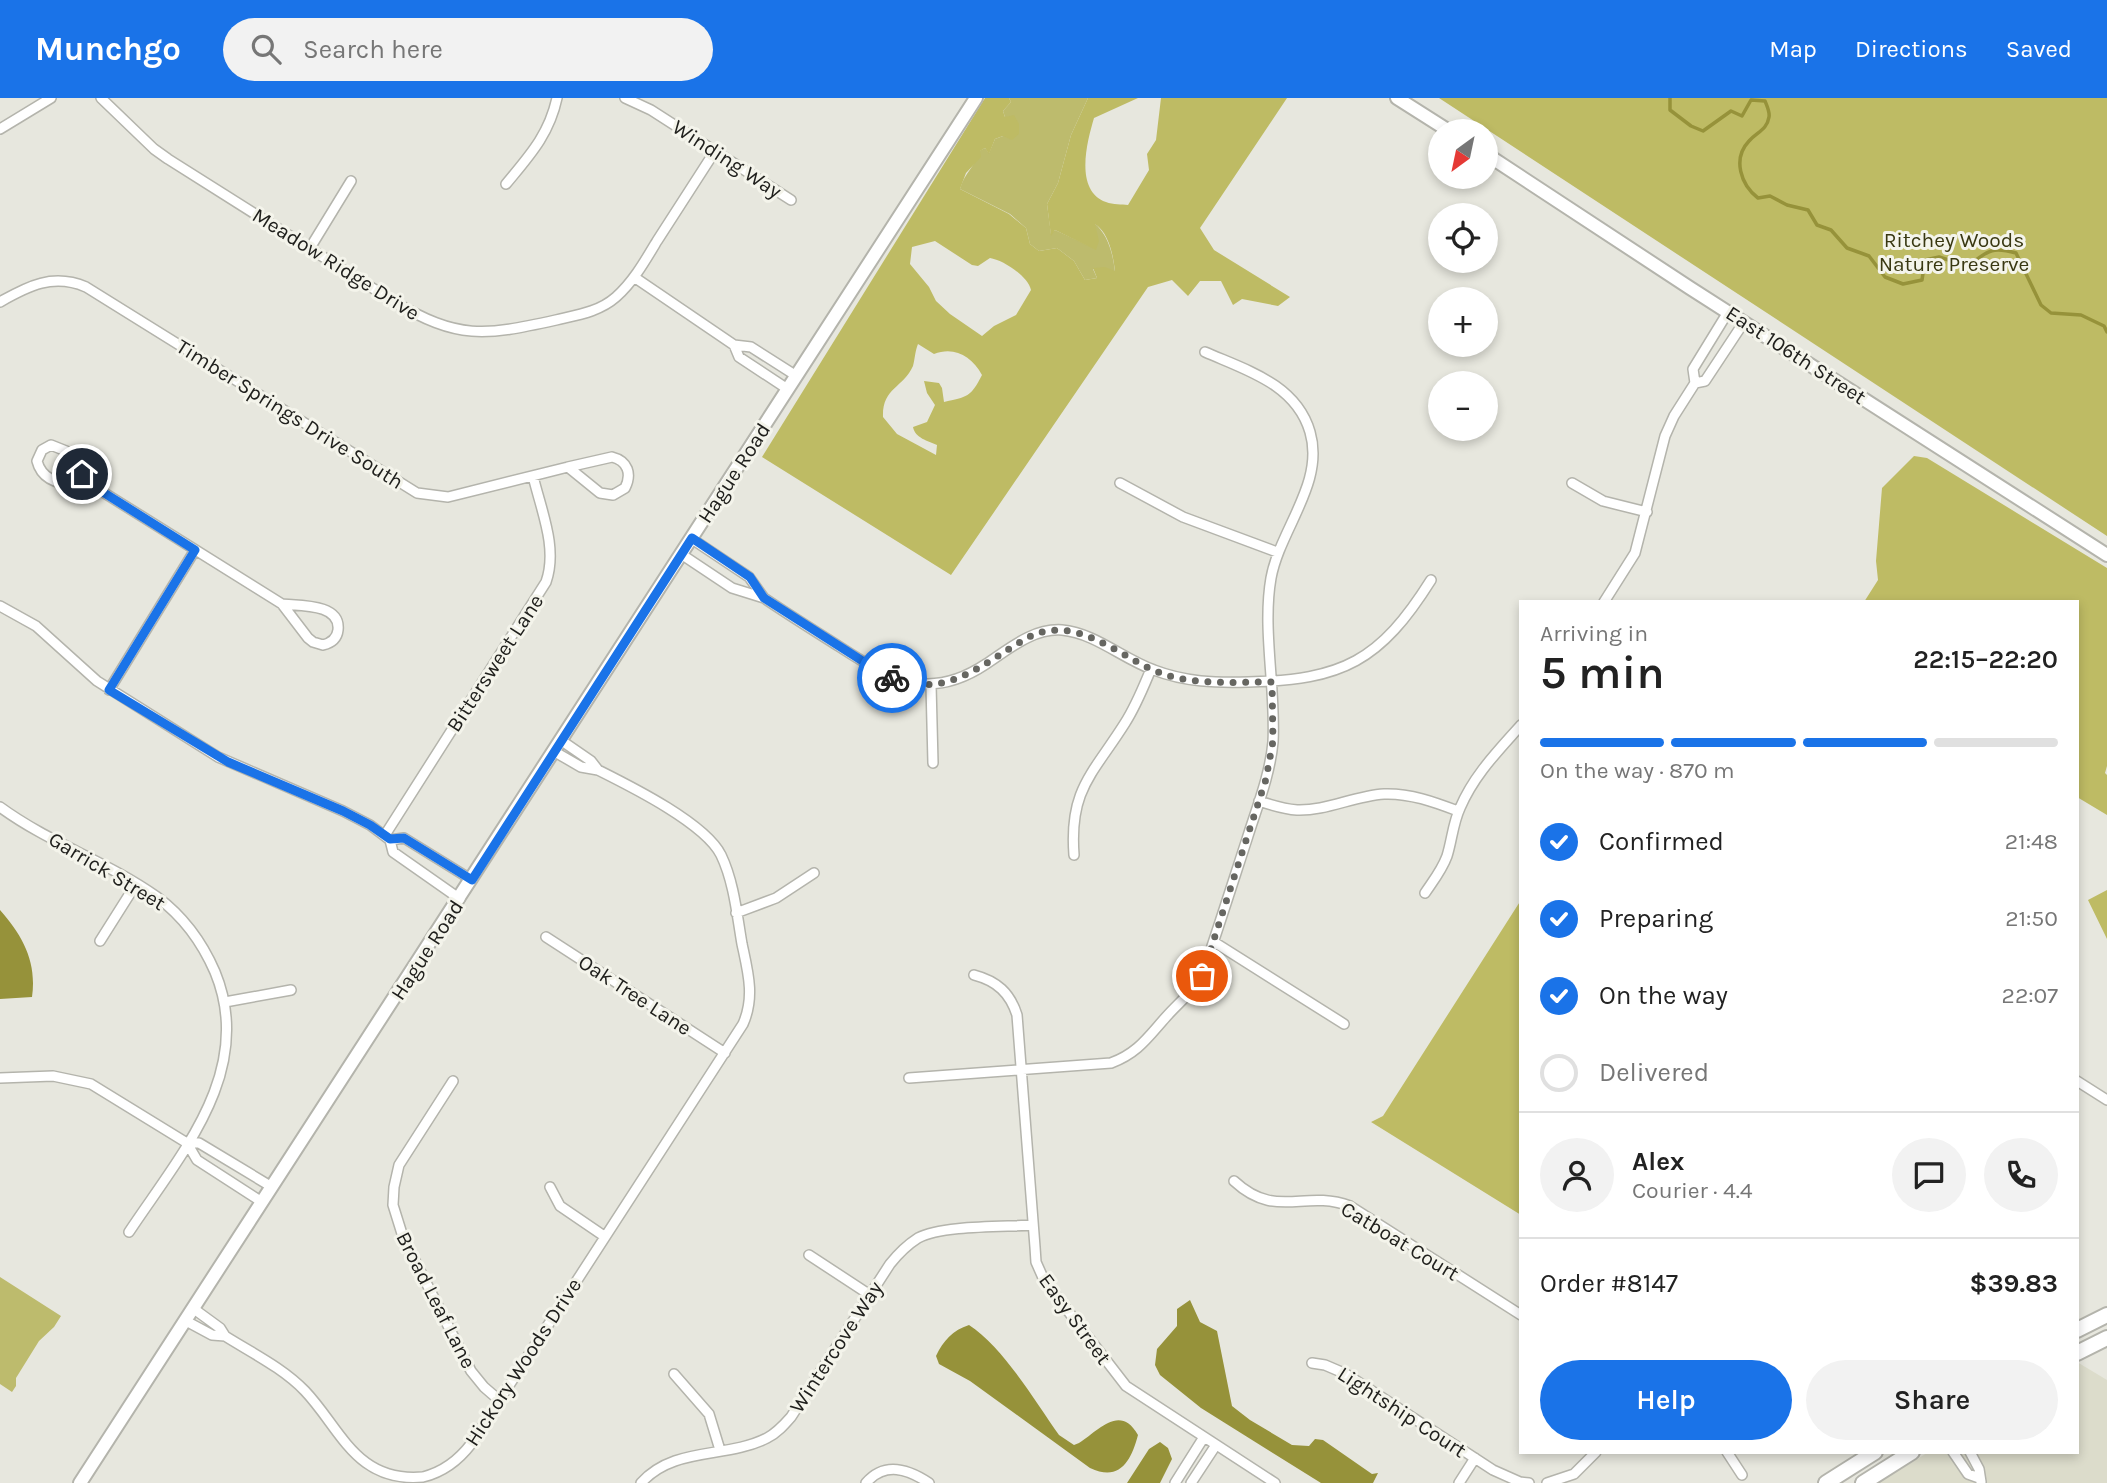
<!DOCTYPE html>
<meta charset="utf-8">
<style>
:root{--surface:#fff;--page:#f2f2f2;--text:#222;--muted:#767676;--line:#e0e0e0;--accent:#1a73e8}
body{margin:0;font-family:Karla,sans-serif;background:var(--page);color:var(--text);height:100vh;display:flex;flex-direction:column;font-size:26px;white-space:nowrap}
*{box-sizing:border-box;margin:0}
p{font-size:23px;color:var(--muted)}
.icon{flex:none;width:38px;height:38px;fill:none;stroke:currentColor;stroke-width:2;stroke-linecap:round;stroke-linejoin:round}
.map{position:relative;flex:1;overflow:hidden}
.panel{position:absolute;left:1519px;top:502px;width:560px;height:854px;display:flex;flex-direction:column;background:var(--surface);border-radius:0px;box-shadow:0 4px 10px #0003}
.panel>*{flex:none}
.needle{width:46px;rotate:213deg}
.fabs{position:absolute;left:1428px;top:21px;display:grid;gap:14px}
.fabs a{display:grid;place-items:center;width:70px;height:70px;border-radius:50%;background:var(--surface);box-shadow:0 4px 10px #0003;font-size:35px}
.pin{position:absolute;display:grid;place-items:center;width:60px;height:60px;color:#fff;margin:-30px;border:4px solid #fff;border-radius:50%;box-shadow:0 2px 7px #0007}
.courier{position:absolute;display:grid;place-items:center;width:70px;height:70px;margin:-35px;border:5px solid #1a73e8;border-radius:50%;background:#fff;color:#222;box-shadow:0 2px 9px #0007}
.summary em{font-style:normal;font-weight:600}
.summary div{display:flex;flex-direction:column-reverse}
.summary{display:flex;align-items:center;justify-content:space-between;height:119px;padding:0 21px}
h1{font-size:46px;font-weight:600;line-height:52px}
.bar{display:grid;grid-template-columns:repeat(4,1fr);gap:10px 7px;align-content:center;height:84px;padding:0 21px}
.bar i{height:9px;border-radius:5px;background:var(--line)}
.bar .selected{background:var(--accent)}
.bar p{grid-column:span 4}
.line{display:flex;align-items:center;gap:18px;padding:0 21px;border-top:2px solid var(--line)}
.line div{flex:1}
.round{display:grid;place-items:center;flex:none;width:74px;height:74px;border-radius:37px;background:var(--page)}
ol{padding:0 21px;list-style:none}
li{display:flex;align-items:center;gap:21px;height:77px}
li p{margin-inline-start:auto}
li .icon{padding:7px;border-radius:50%;background:var(--accent);color:#fff;stroke-width:4}
li:last-child{color:var(--muted)}
li i{width:38px;height:38px;border:4px solid var(--line);border-radius:50%}
.primary-button{display:flex;gap:14px;margin-top:auto;padding:14px 21px}
.primary-button a{flex:1;height:80px;border-radius:42px;background:var(--accent);color:#fff;font-size:28px;font-weight:600;line-height:80px;text-align:center}
.primary-button a+a{background:var(--page);color:var(--text)}
header{display:flex;align-items:center;gap:42px;box-sizing:border-box;height:98px;padding:0 35px;background:var(--accent);color:#fff}
header strong{font-size:33px}
nav{display:flex;gap:38px;margin-inline-start:auto;font-size:24px}
.search{width:490px;height:63px;background:var(--page);display:flex;align-items:center;gap:18px;box-sizing:border-box;padding:0 24px;border-radius:38px;color:var(--muted);font-size:26px}
.map>svg:first-child{display:block}
.built{fill:#dcdccb}
.green{fill:#bdbb6d}
.forest{fill:#bebb64;fill-rule:evenodd}
.water{fill:#96923a}
.lines{fill:none;stroke-linecap:round;stroke-linejoin:round}
.stream{stroke:#96923a;stroke-width:3.5}
.street-casing{stroke:#b4b4ac;stroke-width:12}
.secondary-casing{stroke:#b4b4ac;stroke-width:16}
.primary-casing{stroke:#b4b4ac;stroke-width:18}
.street{stroke:#fff;stroke-width:9}
.secondary{stroke:#fff;stroke-width:12}
.primary{stroke:#fff;stroke-width:14}
.done{stroke:#666661;stroke-width:7;stroke-dasharray:0 12.6}
.route{stroke:#1a73e8;stroke-width:9}
.labels{text-anchor:middle;stroke-width:6;stroke-linejoin:round;paint-order:stroke}
.street-label{font-size:21px;fill:#20201d;stroke:#f4f4eb}
.park-label{font-size:21px;fill:#393812;stroke:#f4f4eb}
</style>
<header>
<strong>Munchgo</strong>
<div class="search"><svg class="icon" aria-label="search" viewBox="0 0 24 24"><circle cx="10" cy="10" r="6"/><path d="M15 15l6 6"/></svg>Search here</div>
<nav><a>Map</a><a>Directions</a><a>Saved</a></nav>
</header>
<div class="map">
<svg width="2107" height="1385" viewBox="0 0 2107 1385">
<rect width="100%" height="100%" fill="#e7e7de"/>
<path class="built" d="M2077,1264l30,18v103h-229l49,-30 150,-1z"/>
<path class="green" d="M1009,0h79l-17,37 -13,48 -11,21 4,30 4,-4 41,19 -2,-26c14,11 19,31 21,49l-22,-3 4,9 -12,2 -11,-19 -17,-13 -18,3 -9,-7 -4,-16 -16,-14 -50,-25c4,-16 16,-23 19,-38l6,-3 4,5 6,-14 8,-3 2,-19 -2,-6 8,-9z
M0,1179l61,39 -7,11 -15,14 -23,37v8l-4,6 -12,-8z"/>
<path class="forest" d="M985,0h24l2,4 -8,9 2,6 9,-2 5,9v10l-7,6 -9,-4 -8,3 -6,15 -4,-6 -5,3 1,6 -15,16 -6,16 49,25 17,14 4,16 9,7 18,-3 17,13 11,19 12,-2 -4,-10 12,-1 10,4c-2,-16 -6,-38 -20,-47l4,17 -3,9 -41,-20 -4,6 -4,-32 11,-21 13,-48 17,-37h50l-44,20c-7,24 -20,72 12,84 7,3 16,2 22,3l21,-35 -2,-16 9,-14 5,-42h126l-87,130 14,22 76,47 -12,9 -36,-7 -9,6 -12,-24h-21l-12,15 -16,-16 -24,7 -197,288 -189,-118zM935,143l37,24 6,1 12,-8c13,2 38,18 41,32l-15,25 -22,11 -12,10 -32,-22 -14,-13 -7,-14 -19,-23 2,-17zM918,246l16,10c20,-8 38,2 48,21 -11,22 -15,22 -38,27l-2,-14 -3,-5 -15,-2 3,12 8,12 -8,17 -14,5c2,11 15,14 24,18l-1,10 -39,-21 -14,-17c-1,-29 20,-29 30,-51 2,-7 2,-15 5,-22z
M1439,0h668v438z
M1914,358l13,2 180,110v198l-2,7 2,2v40l-30,-18v-195h-213l14,-22 -2,-19 6,-73z
M2107,792v49l-19,-39z
M1521,802v315l-150,-93 12,-6z"/>
<path class="water" d="M0,812c23,26 37,52 32,87l-32,2z
M1190,1202l10,22 17,9 15,75 18,14 42,25 17,1 6,-7 8,1 49,34 6,-1 -5,10h-52l-120,-75 -41,-33 -5,-10 2,-16 20,-23v-17z
M969,1227c34,22 66,76 90,110l15,10 5,-2c19,-12 41,-40 59,-8 -7,26 -18,47 -48,33l-120,-87 -31,-17 -3,-8c7,-15 17,-26 33,-31z
M1160,1344l8,6 4,11 -12,24h-33l22,-34z"/>
<g class="lines">
<path class="stream" d="M1670,0v12l21,16 12,5 28,-20 11,5 9,-16 14,1c2,5 5,11 4,16 -2,13 -12,15 -20,24 -17,18 -8,44 9,57l12,-2 17,9 21,5 9,15 14,5 16,18 22,8 16,21 18,7 19,-4 3,-20 14,-3 29,9c20,-15 23,-20 48,-13l25,52 10,8 30,2 23,11 3,6"/>
<defs>
<path id="street" d="M101,0l53,51 14,10 225,142c65,39 91,35 163,19 21,-5 43,-8 60,-23 17,-15 29,-36 41,-56 19,-30 39,-60 58,-90
M625,0l26,12 140,90
M0,31l51,-31
M506,86c23,-28 43,-49 51,-86
M310,150l41,-67
M634,179l100,68
M0,204c28,-16 53,-29 86,-15l331,206 31,4 120,-30
M1728,214l-35,57 2,14 10,-2 39,-59
M786,290l-47,-31 -5,-12 17,2 44,28
M51,347l15,6 24,33c-20,2 -47,1 -53,-23l5,-11z
M612,359c16,4 20,17 13,31l-12,7 -13,-2 -32,-26z
M1120,385l63,34 94,35
M1572,385l31,18 44,11
M90,386l192,120
M681,456l51,34 32,10 -15,-21 -57,-38
M764,500c25,17 51,33 76,49 51,33 89,55 146,17 23,-15 47,-36 76,-34 33,3 61,29 92,40 31,12 62,13 94,12 95,-2 132,-21 183,-102
M1604,504l31,-49 30,-117 9,-20 21,-33
M282,506c16,2 59,-1 56,26 -1,9 -7,13 -15,15l-10,-3 -5,-4z
M0,508l36,20 61,55 121,76 125,54 27,14 20,15
M931,587l2,78
M109,592l86,-140
M555,654l26,15 17,3 -7,-9 -29,-20
M1259,703c12,4 25,8 38,9 29,1 57,-14 87,-16 26,-1 50,8 74,17
M0,709c49,36 108,55 157,90 27,20 45,45 58,75 41,99 -35,183 -86,260
M385,737l161,-253c12,-34 -5,-72 -13,-106
M1074,757c-5,-66 19,-81 51,-132 11,-17 18,-35 26,-54
M1425,795c8,-12 17,-23 22,-37 5,-16 6,-33 13,-48 14,-33 38,-57 61,-83
M460,801l-67,-47 -3,-12 14,-2 68,42
M736,815l40,-15 38,-25
M546,839l179,116
M100,843l36,-57
M1214,844l130,82
M974,877c23,6 36,18 43,40l18,232 1,15 8,18 82,106 149,97
M225,904l66,-12
M0,980l53,-2 38,8 96,59
M909,980l202,-15c27,-10 37,-26 55,-46 14,-16 30,-27 38,-47 15,-44 29,-88 43,-131 10,-32 23,-64 26,-97 3,-53 -11,-113 -2,-164 9,-49 54,-95 39,-146 -14,-48 -64,-62 -105,-80
M453,983l-54,84 -5,22 -1,18 10,32 68,134 13,16 15,13
M2077,983l30,19
M1234,1083c42,39 69,8 116,25l171,109
M550,1089l10,19 44,30
M262,1104l-65,-42 -10,-17h12l73,44
M809,1157l61,40
M186,1223l26,14 13,1 -5,-8 -26,-19
M225,1238c27,17 58,32 80,55 36,38 51,92 118,86 20,-5 35,-16 48,-33l272,-420c12,-27 5,-52 -1,-80 -5,-29 -8,-62 -21,-89 -16,-32 -91,-69 -123,-85
M1312,1265l13,2 21,9 147,96 27,12 9,1
M674,1276l35,40 11,36
M1727,1354l15,23
M1953,1354l15,22 11,4
M1970,1354l9,17 2,13
M641,1385c33,-37 85,-24 126,-45 10,-5 17,-13 24,-21l99,-153c8,-10 17,-19 28,-26 24,-13 86,-11 115,-13
M866,1385c19,-22 42,-14 63,0
M1175,1385l29,-46
M1191,1385l25,-38
M1459,1385l16,-25
M1547,1385l27,-9 22,-22"/>
<path id="secondary" d="M1397,0l52,33
M1486,56l204,134 417,267
M80,1385l896,-1385"/>
<path id="primary" d="M2077,1232l30,-15
M2077,1255l30,-15
M1826,1385l49,-31
M1863,1385l49,-31"/>
</defs>
<use href="#street" class="street-casing"/>
<use href="#secondary" class="secondary-casing"/>
<use href="#primary" class="primary-casing"/>
<use href="#street" class="street"/>
<use href="#secondary" class="secondary"/>
<use href="#primary" class="primary"/>
</g>
<g class="lines">
<path class="done" d="M892,580c51,19 81,-7 122,-32 11,-7 22,-14 34,-15 42,-7 80,32 118,44 35,10 70,7 106,7l1,59 -7,38 -64,197"/>
<path class="route" d="M82,376l8,10 105,66 -86,140 119,72 115,49 27,14 20,14 14,-1 68,42 220,-342 58,39 14,21 111,71 17,9"/>
</g>
<g class="labels">
<g class="street-label">
<text transform="translate(727 61) rotate(33)" y="7">Winding Way</text>
<text transform="translate(336 166) rotate(32)" y="7">Meadow Ridge Drive</text>
<text transform="translate(1796 257) rotate(33)" y="7">East 106th Street</text>
<text transform="translate(290 316) rotate(32)" y="7">Timber Springs Drive South</text>
<text transform="translate(734 375) rotate(-57)" y="7">Hague Road</text>
<text transform="translate(495 565) rotate(-57)" y="7">Bittersweet Lane</text>
<text transform="translate(107 773) rotate(31)" y="7">Garrick Street</text>
<text transform="translate(427 852) rotate(-57)" y="7">Hague Road</text>
<text transform="translate(635 897) rotate(33)" y="7">Oak Tree Lane</text>
<text transform="translate(1400 1143) rotate(31)" y="7">Catboat Court</text>
<text transform="translate(436 1202) rotate(63)" y="7">Broad Leaf Lane</text>
<text transform="translate(1075 1221) rotate(54)" y="7">Easy Street</text>
<text transform="translate(836 1249) rotate(-57)" y="7">Wintercove Way</text>
<text transform="translate(523 1264) rotate(-57)" y="7">Hickory Woods Drive</text>
<text transform="translate(1402 1314) rotate(33)" y="7">Lightship Court</text>
</g>
<g class="park-label">
<text x="1954" y="149">Ritchey Woods<tspan x="1954" dy="24">Nature Preserve</tspan></text>
</g>
</g>
</svg>
<div class="fabs">
<a><svg class="needle" viewBox="-14 -14 28 28"><path d="M0-13l5 13h-10z" fill="#e53935"/><path d="M0 13l5-13h-10z" fill="#767676"/></svg></a>
<a><svg class="icon" aria-label="locate" viewBox="0 0 24 24"><circle cx="12" cy="12" r="6"/><path d="M12 2v4M12 18v4M2 12h4M18 12h4"/></svg></a>
<a>+</a>
<a>−</a>
</div>
<div class="pin" style="left:1202px;top:878px;background:#ea580c"><svg class="icon" aria-label="bag" viewBox="0 0 24 24"><path d="M5 8h14l-1 12H6zM9 8a3 3 0 0 1 6 0"/></svg></div>
<div class="pin" style="left:82px;top:376px;background:#1f2937"><svg class="icon" aria-label="home" viewBox="0 0 24 24"><path d="M3 11l9-7 9 7M6 9v11h12V9"/></svg></div>
<div class="courier" style="left:892px;top:580px"><svg class="icon" aria-label="bike" viewBox="0 0 24 24"><circle cx="6" cy="16" r="4"/><circle cx="18" cy="16" r="4"/><path d="M6 16l4-8h5l3 8M10 8l3 8H6M13 5h3"/></svg></div>
<section class="panel">
<div class="summary"><div><h1>5 min</h1><p>Arriving in</p></div><em>22:15–22:20</em></div>
<div class="bar"><i class="selected"></i><i class="selected"></i><i class="selected"></i><i></i><p>On the way · 870 m</p></div>
<ol>
<li><svg class="icon" aria-label="check" viewBox="0 0 24 24"><path d="M5 12l5 5 9-10"/></svg>Confirmed<p>21:48</p></li>
<li><svg class="icon" aria-label="check" viewBox="0 0 24 24"><path d="M5 12l5 5 9-10"/></svg>Preparing<p>21:50</p></li>
<li><svg class="icon" aria-label="check" viewBox="0 0 24 24"><path d="M5 12l5 5 9-10"/></svg>On the way<p>22:07</p></li>
<li><i></i>Delivered</li>
</ol>
<div class="line" style="height:126px"><a class="round"><svg class="icon" aria-label="person" viewBox="0 0 24 24"><circle cx="12" cy="8" r="4"/><path d="M4 21q1-7 8-7t8 7"/></svg></a><div><b>Alex</b><p>Courier · 4.4</p></div><a class="round"><svg class="icon" aria-label="chat" viewBox="0 0 24 24"><path d="M4 5h16v11H9l-5 4z"/></svg></a><a class="round"><svg class="icon" aria-label="phone" viewBox="0 0 24 24"><path d="M5 4h4l2 5-3 2q2 4 5 5l2-3 5 2v4C11 20 4 13 5 4z"/></svg></a></div>
<div class="line" style="height:91px"><div>Order #8147</div><b>$39.83</b></div>
<div class="primary-button"><a>Help</a><a>Share</a></div>
</section>
</div>
